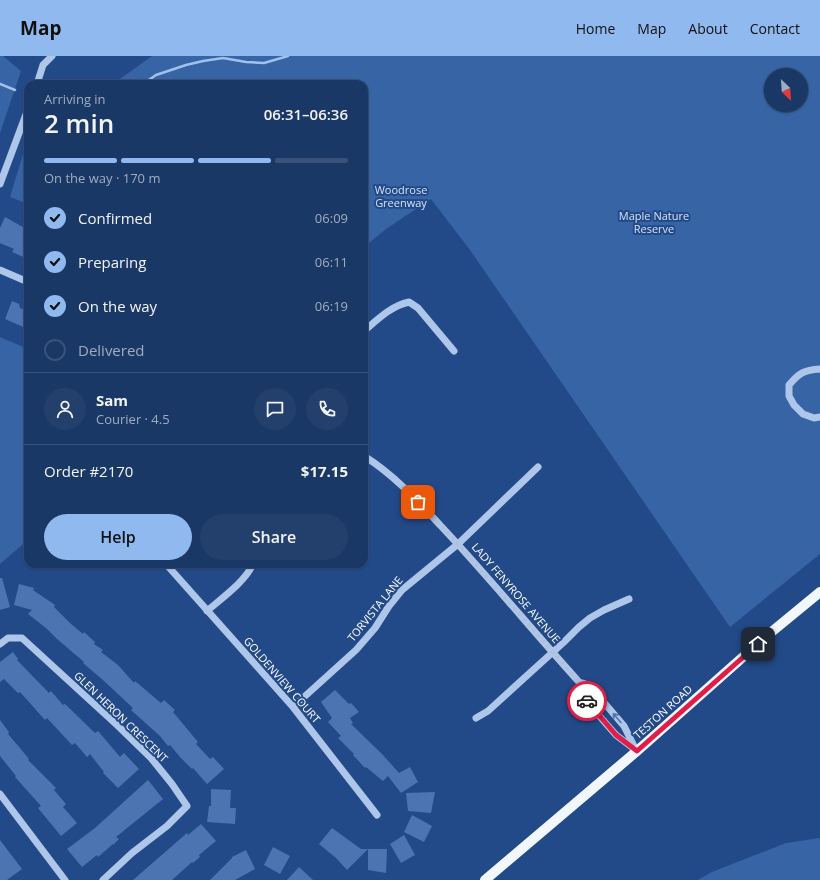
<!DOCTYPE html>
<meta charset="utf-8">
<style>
:root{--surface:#1a3866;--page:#233f6c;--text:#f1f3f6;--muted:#9facbf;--line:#38527a;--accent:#90b9f0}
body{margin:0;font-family:"Open Sans",sans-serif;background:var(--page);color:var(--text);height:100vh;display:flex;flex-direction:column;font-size:15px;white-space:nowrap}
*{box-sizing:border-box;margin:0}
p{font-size:13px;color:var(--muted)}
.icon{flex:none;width:22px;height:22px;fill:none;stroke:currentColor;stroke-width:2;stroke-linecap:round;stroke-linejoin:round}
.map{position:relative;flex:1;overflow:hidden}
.panel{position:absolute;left:24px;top:24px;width:344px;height:488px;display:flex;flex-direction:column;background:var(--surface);border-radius:12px;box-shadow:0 1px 3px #0004,0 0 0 1px var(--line)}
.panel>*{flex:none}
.needle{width:26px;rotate:155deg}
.fabs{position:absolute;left:764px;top:12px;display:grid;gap:8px}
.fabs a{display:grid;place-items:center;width:44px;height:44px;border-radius:50%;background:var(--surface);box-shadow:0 1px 3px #0004,0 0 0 1px var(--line);font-size:20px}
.pin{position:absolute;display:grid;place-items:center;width:34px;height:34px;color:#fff;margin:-17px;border-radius:8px;box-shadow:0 2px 6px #0006}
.courier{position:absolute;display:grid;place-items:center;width:40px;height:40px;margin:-20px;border:3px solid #e11d48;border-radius:50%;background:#fff;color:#222;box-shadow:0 1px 5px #0007}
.headline em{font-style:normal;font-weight:600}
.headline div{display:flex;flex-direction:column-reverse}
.headline{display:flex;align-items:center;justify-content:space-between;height:68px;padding:0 20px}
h1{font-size:26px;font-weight:600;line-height:30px}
.bar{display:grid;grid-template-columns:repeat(4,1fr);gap:6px 4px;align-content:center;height:48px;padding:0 20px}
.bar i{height:5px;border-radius:3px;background:var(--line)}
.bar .current{background:var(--accent)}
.bar p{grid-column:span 4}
.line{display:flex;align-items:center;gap:10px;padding:0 20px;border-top:1px solid var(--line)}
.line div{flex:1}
.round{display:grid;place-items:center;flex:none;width:42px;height:42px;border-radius:21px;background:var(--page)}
ol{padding:0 20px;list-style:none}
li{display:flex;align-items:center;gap:12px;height:44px}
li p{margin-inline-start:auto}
li .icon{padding:4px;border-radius:50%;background:var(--accent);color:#111;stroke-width:4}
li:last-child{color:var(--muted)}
li i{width:22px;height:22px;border:2px solid var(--line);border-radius:50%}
.button{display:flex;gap:8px;margin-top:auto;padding:8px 20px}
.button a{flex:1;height:46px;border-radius:24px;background:var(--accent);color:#111;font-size:16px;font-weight:600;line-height:46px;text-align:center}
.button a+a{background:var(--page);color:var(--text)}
header{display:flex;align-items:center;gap:24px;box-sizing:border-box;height:56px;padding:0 20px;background:var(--accent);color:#111}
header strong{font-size:19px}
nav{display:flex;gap:22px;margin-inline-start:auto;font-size:14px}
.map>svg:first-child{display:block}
.green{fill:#3764a5;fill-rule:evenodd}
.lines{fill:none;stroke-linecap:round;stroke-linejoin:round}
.stream{stroke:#a2c1ea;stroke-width:2.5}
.building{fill:#4b74b0}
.minor{stroke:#aec6e9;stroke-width:7}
.major{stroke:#f2f6fe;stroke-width:10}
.oneway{stroke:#5475aa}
.done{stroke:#b2c0d5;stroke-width:4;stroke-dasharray:0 7.2}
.route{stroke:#e11d48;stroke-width:5}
.labels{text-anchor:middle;stroke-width:4;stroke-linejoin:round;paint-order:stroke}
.park-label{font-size:11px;fill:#d3e2f7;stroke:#234a88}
.street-label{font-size:11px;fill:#fff;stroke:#234a88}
</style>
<header>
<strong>Map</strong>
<nav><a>Home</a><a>Map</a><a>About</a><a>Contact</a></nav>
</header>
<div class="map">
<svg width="820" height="824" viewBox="0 0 820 824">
<rect width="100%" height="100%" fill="#234a88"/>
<path class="green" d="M0,0h3l18,15 -21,62z
M152,0h668v498l-90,73 -260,-377 -39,-51 -45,30 -22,18v-163h-251zM771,19h30v30h-30z
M28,82v66l-18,-7z
M0,281l28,12v191l-28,24z
M820,782v42h-122l14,-8 74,-29z"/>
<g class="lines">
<path class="stream" d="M0,28l15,6
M143,28l13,-9 30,-10 17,-4 20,-3 23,4 18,1 24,-7
M25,37h1"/>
</g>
<path class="building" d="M5,161l23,13v29l-16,-7 2,-3 -14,-6v-15z
M12,245l7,3 1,4 8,3v18l-23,-10z
M0,522h2l8,29 -10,3z
M19,528l15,4 -1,2 22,15 -1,2 16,16 13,11 1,-2 11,10 -1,2 9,6 -2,2 17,13 16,18 1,-2 26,22 3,-3 11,10 -2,2 25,30 -2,2 14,15 3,-2 11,12 -17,15 -14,-16 -1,1 -12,-12 -10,-12 -2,1 -8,-10 -29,-26 2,-2 -29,-27 -21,-18 1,-1 -28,-24 -10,-10 -18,-14 4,-4 -18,-5z
M13,596l5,7 -1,1 32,33 2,-2 12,14 2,-1 30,29 3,-2 22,26 4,-4 15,16 -21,19 -15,-15 1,-1 -14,-18 -3,3 -12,-14 -3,2 -25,-27 -2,2 -25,-28 -2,1 -14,-14 -4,3v-20z
M335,634l14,14 2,-1 8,9 -9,6 3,5 -2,1 31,30 17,19 11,-6 8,15 -17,11 -13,-17 -5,5 -17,-14 -1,1 -12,-13 1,-1 -16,-16 3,-2 -13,-14 4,-4 -11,-16z
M0,664l9,12 -1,2 12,14 9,11 -1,1 28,28 -2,2 12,14 -3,3 14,16 -16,13 -23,-28 3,-2 -26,-29 1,-1 -16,-20z
M148,724l15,19 -47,38 3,2 -6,6v-1l-15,13 -1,-2 -15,12 -15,-18 28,-21z
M211,733l20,1 -1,18h6l-1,16 -28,-2 2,-16h2z
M435,736l-4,21 -23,-2 -2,-18z
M412,759l20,11 -8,16 -20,-10z
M201,768l15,17 -17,14 1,2 -7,6 -1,-1 -20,18h-39l54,-47 1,2z
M332,772l29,21h26l-1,24 -18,-3v-21l-21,21 -11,-12 -17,-14z
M404,779l11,20 -14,8 -11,-19z
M0,784l22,29 -15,11h-7z
M273,791l17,9 -10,18 -16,-9z
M246,794l9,19 -20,11h-25l22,-22v-1z
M299,811l14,13h-26z"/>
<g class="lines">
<path class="minor" d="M37,28l6,-19 9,-9
M0,128l28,-75
M0,214l28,12
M364,275c14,-12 27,-25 45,-29l9,6 36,43
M820,313c-16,1 -21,4 -31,16v11l5,9 9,9 11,4 6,-1
M364,400c30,19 52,43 76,69 48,51 92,105 139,157l2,13 35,40 21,16
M166,508l127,143 84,108
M207,555c15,-13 38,-29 46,-47
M0,588l8,-6h14l95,87 34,33 21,26 15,22 -20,20 -35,27 -29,27
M579,626l10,3 35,41 12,24
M293,651l63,-57 19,-22 14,-22 13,-16 56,-46 80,-77
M476,662l12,-7 76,-69 15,-15 11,-9 14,-8 25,-11
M0,738l65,86"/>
<path class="major" d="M485,824l152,-129 132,-117 51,-42"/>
</g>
<defs><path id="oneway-shaft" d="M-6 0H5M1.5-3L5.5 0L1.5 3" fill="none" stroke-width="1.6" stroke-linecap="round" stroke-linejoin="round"/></defs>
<use class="oneway" href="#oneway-shaft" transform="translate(617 662) rotate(-131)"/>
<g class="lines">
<path class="done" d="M418,446l40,42 121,138 2,12 6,7"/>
<path class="route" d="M587,645l29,34 21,16 121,-107"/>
</g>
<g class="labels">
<g class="park-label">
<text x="401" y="138">Woodrose<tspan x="401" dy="13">Greenway</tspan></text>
<text x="654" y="164">Maple Nature<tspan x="654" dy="13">Reserve</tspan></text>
</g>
<g class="street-label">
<text transform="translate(516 537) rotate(49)" y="4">LADY FENYROSE AVENUE</text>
<text transform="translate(375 553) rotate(-51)" y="4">TORVISTA LANE</text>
<text transform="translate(282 624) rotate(49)" y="4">GOLDENVIEW COURT</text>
<text transform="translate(663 656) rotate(-42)" y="4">TESTON ROAD</text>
<text transform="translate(121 661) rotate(44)" y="4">GLEN HERON CRESCENT</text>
</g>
</g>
</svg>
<div class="fabs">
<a><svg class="needle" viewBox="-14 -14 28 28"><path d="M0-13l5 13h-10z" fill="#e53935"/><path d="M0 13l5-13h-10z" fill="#9facbf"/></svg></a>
</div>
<div class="pin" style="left:418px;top:446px;background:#ea580c"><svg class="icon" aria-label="bag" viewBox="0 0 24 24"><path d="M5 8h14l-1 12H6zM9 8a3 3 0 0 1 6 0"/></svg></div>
<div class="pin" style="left:758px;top:588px;background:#1f2937"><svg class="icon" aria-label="home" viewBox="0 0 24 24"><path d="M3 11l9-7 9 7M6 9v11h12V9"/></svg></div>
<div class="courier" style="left:587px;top:645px"><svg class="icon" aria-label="car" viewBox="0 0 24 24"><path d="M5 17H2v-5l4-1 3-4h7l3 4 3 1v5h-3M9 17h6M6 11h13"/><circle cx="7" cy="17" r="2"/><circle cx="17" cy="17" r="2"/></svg></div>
<section class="panel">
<div class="headline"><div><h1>2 min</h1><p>Arriving in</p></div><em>06:31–06:36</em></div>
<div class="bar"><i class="current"></i><i class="current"></i><i class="current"></i><i></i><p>On the way · 170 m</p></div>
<ol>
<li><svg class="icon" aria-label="check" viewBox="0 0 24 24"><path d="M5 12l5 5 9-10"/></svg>Confirmed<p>06:09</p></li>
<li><svg class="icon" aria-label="check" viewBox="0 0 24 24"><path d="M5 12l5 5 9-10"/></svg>Preparing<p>06:11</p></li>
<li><svg class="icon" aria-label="check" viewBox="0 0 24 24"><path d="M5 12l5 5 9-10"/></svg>On the way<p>06:19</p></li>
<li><i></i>Delivered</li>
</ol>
<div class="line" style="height:72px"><a class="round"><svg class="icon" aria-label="person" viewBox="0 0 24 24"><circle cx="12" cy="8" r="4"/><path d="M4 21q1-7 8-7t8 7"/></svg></a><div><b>Sam</b><p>Courier · 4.5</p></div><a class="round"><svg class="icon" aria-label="chat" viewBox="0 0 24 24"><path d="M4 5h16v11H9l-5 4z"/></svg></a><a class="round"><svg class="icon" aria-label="phone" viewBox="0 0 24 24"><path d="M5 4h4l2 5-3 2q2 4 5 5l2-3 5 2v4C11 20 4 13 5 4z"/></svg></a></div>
<div class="line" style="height:52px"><div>Order #2170</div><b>$17.15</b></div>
<div class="button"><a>Help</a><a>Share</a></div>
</section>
</div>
